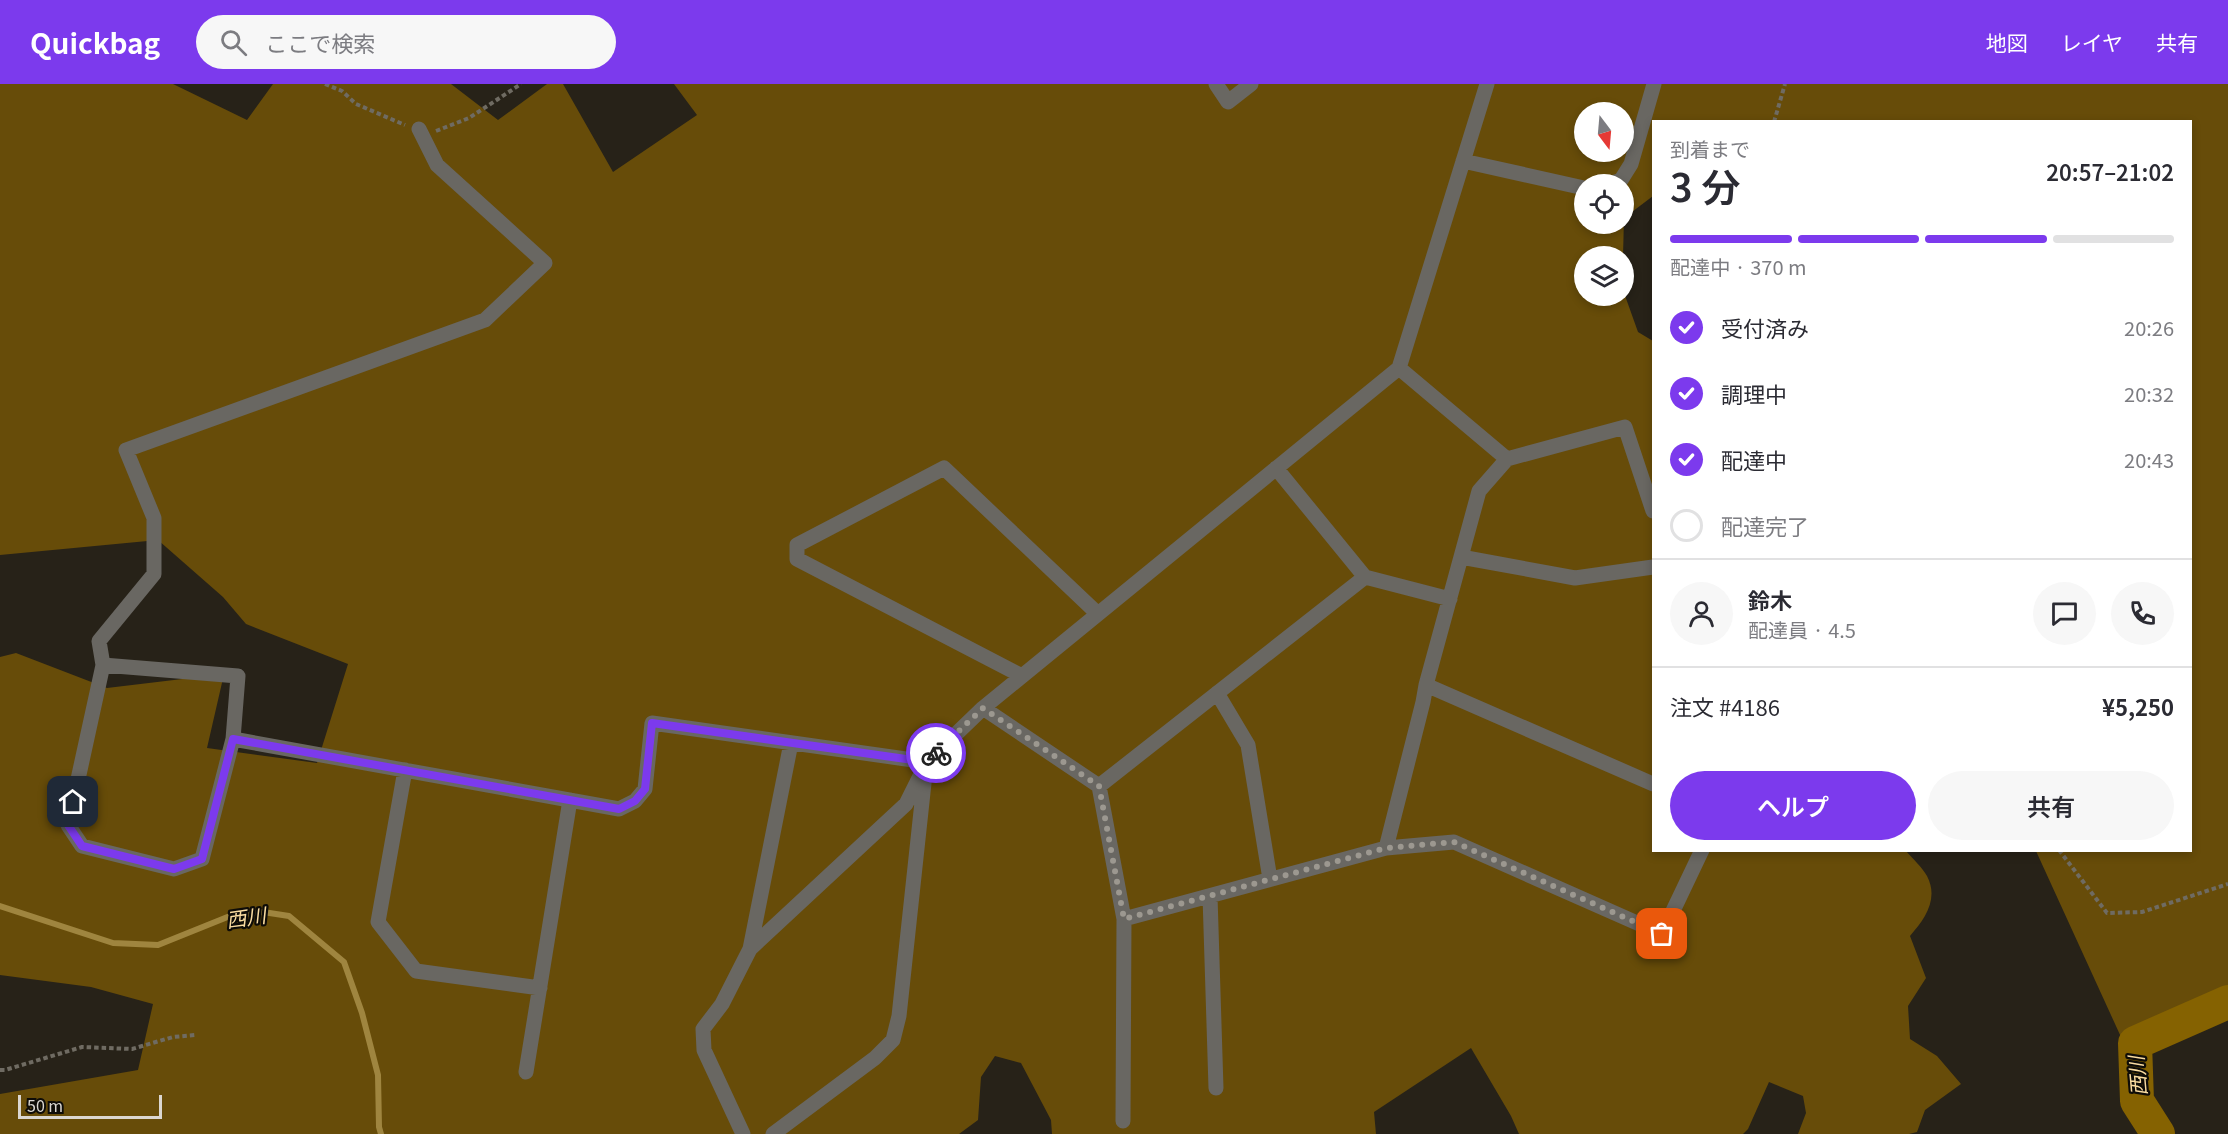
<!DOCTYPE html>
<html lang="ja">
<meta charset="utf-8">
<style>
:root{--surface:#fff;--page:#f7f7f7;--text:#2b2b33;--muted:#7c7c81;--line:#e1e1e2;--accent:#7c3aed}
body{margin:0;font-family:Georgia,"Noto Sans JP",serif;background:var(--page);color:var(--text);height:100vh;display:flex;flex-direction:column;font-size:22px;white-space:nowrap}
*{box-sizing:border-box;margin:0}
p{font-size:20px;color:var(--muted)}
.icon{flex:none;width:33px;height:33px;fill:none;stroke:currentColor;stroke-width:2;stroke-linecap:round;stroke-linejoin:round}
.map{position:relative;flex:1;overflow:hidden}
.details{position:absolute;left:1652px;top:36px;width:540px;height:732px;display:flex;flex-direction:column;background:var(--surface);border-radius:0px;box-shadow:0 3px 9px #0003}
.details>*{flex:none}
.needle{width:39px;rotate:164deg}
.controls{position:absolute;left:1574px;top:18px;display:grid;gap:12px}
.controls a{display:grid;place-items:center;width:60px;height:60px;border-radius:50%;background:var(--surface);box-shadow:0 3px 9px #0003;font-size:30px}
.scale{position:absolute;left:18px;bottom:15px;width:144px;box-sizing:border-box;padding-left:6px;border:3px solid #dbd7d1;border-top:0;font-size:16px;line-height:21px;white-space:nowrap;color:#dbd7d1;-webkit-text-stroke:4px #0e0c08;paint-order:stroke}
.pin{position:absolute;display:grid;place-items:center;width:51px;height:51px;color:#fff;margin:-26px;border-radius:12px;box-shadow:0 3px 9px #0006}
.courier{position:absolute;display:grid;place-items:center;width:60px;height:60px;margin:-30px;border:4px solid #7c3aed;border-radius:50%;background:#fff;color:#222;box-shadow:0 2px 8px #0007}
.head em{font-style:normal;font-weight:600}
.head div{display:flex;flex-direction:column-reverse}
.head{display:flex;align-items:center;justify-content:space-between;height:102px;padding:0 18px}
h1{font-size:39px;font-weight:600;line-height:45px}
.bar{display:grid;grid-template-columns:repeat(4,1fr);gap:9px 6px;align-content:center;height:72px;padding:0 18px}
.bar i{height:8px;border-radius:4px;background:var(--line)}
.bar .selected{background:var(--accent)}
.bar p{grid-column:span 4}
.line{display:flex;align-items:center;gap:15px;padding:0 18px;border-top:2px solid var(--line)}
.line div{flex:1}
.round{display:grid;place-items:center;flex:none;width:63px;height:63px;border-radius:32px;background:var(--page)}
ol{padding:0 18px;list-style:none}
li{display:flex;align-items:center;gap:18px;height:66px}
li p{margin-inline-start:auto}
li .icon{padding:6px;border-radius:50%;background:var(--accent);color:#fff;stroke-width:4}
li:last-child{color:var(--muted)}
li i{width:33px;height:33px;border:3px solid var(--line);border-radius:50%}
.button{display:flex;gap:12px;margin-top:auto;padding:12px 18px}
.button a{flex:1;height:69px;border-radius:36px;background:var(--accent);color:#fff;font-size:24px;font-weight:600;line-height:69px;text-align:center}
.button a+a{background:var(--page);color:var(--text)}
header{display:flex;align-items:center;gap:36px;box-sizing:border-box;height:84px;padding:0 30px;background:var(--accent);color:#fff}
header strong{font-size:28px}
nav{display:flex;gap:33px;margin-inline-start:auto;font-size:21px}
.search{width:420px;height:54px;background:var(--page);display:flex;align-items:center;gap:15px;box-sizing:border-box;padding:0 21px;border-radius:33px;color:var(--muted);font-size:22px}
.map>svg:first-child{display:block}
.forest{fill:#674c09;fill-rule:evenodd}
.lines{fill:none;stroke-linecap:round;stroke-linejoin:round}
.stream{stroke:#9f853f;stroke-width:6}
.river{stroke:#856201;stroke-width:34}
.path{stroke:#6f6b62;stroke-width:4;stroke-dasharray:4.5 3;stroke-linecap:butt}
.minor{stroke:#696762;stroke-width:15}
.done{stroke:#9c9890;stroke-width:6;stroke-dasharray:0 10.8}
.route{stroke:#7c3aed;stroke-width:8}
.labels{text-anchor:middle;stroke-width:4.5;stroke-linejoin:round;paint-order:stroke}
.water-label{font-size:20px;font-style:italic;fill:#fadca1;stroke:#0e0c08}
</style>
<header>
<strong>Quickbag</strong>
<div class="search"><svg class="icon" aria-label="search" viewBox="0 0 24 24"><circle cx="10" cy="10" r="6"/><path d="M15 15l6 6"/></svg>ここで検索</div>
<nav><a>地図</a><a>レイヤ</a><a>共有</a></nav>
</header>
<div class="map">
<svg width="2228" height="1050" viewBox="0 0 2228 1050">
<rect width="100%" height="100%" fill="#272218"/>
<path class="forest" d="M0,0h173l74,36 26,-36h178l47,36 49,-36h16l50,88 84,-57 -23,-31h1554v905l-107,48 -85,-186 154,-1v-728h-537v74l-29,22 -1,38h-39v40h39v-6l15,42 15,9v509l253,1c7,8 16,16 21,25 12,23 -2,43 -17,60l16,42 -18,28 2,33 27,17 24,28 -36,26 -8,22 -8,2h-111l8,-21 -3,-17 -34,-14 -21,47 -5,5h-224l-8,-18 -40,-68 -97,64 2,22h-324l-1,-14 -30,-57 -26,-7 -14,21 -3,43 -19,14h-959v-40l138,-24 15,-66 -62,-17 -91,-12v-318l16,-4 91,35 117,-14 -17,74 110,15 31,-99 -102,-40 -23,-27 -65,-57 -158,15zM1584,28h39v40h-39zM1584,100h39v40h-39z"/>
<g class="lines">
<path class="stream" d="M0,822l113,37 45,2 72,-29 33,-4 26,4 55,46 18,51 16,62 1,52 2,7"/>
<path class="river" d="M2158,1050l-21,-33 -2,-58 93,-41"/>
<path class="path" d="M325,0l17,7 14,13 49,21
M1774,38l11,-38
M436,47l33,-13 52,-34
M2059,766l48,63 35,-1 86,-28
M0,986h5l77,-23 50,2 41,-12 22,-2"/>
<path class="minor" d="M1216,0l12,18 23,-18
M1463,77l121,27
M1609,100l12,-4 10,-16 23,-80
M1507,375l118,-32 28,84
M1276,384l89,109 85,22
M1461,473l114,21 78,-11
M103,581l-4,-24 55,-67v-56l-28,-68 359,-130 60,-57 -108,-98 -18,-36
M103,581l135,11 -5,63 -31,120 -28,10 -92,-23 -14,-21z
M1022,592l-225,-117v-14l147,-77 154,146
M1426,601l227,99
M1217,609l31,52 22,134
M983,624l116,78 25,133 -1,202
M233,655l386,70 16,-8 10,-12 7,-66 275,39
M405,686l-27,152 38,49 124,17
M1099,702l266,-209
M1386,764l37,-146 3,-17 53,-194 28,-32 -108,-91
M1210,812l6,192
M1124,835l262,-71 68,-6 208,92 40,-84
M750,865l41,-206
M526,988l44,-272
M743,1050l-39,-84 -1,-21 19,-25 28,-55 156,-145 21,-42 56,-54 416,-340 88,-284
M773,1050l102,-76 18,-18 6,-24 26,-242"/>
</g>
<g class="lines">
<path class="done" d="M936,669l47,-45 116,78 25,133 262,-71 68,-6 208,92"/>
<path class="route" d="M73,718l-5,23 14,21 92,23 28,-10 31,-120 386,70 16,-8 10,-12 7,-66 275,39 9,-9"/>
</g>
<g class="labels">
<g class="water-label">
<text transform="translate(246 834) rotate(-8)" y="7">西川</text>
<text transform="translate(2138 992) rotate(-95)" y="7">西川</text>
</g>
</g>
</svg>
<div class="controls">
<a><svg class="needle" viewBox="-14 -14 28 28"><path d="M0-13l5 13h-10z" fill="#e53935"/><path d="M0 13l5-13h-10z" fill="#7c7c81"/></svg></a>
<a><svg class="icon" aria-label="locate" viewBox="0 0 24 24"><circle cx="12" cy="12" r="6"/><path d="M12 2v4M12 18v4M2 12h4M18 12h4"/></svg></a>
<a><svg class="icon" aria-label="layers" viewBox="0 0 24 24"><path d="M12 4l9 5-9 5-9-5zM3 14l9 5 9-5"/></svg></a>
</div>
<div class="scale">50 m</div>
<div class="pin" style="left:1662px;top:850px;background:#ea580c"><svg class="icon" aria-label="bag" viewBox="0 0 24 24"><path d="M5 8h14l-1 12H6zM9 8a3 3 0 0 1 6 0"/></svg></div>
<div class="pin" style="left:73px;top:718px;background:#1f2937"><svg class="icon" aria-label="home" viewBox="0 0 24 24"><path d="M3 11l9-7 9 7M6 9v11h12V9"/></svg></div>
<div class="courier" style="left:936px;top:669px"><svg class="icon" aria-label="bike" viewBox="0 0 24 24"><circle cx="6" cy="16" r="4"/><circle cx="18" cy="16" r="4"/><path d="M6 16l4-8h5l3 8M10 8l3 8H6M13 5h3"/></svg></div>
<section class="details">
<div class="head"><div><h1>3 分</h1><p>到着まで</p></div><em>20:57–21:02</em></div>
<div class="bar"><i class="selected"></i><i class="selected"></i><i class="selected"></i><i></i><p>配達中 · 370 m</p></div>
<ol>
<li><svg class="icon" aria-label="check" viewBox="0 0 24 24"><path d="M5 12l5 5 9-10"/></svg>受付済み<p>20:26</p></li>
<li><svg class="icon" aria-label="check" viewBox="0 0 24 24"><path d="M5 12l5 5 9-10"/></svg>調理中<p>20:32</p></li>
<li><svg class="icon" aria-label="check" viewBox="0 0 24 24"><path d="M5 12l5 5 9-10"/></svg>配達中<p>20:43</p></li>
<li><i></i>配達完了</li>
</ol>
<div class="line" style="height:108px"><a class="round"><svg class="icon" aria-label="person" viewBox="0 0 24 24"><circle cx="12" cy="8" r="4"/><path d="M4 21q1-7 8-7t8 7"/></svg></a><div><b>鈴木</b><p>配達員 · 4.5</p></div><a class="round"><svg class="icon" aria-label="chat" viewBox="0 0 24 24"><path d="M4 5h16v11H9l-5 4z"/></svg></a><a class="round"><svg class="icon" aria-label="phone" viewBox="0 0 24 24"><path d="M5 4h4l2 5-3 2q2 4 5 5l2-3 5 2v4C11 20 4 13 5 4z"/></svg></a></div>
<div class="line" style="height:78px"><div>注文 #4186</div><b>¥5,250</b></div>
<div class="button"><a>ヘルプ</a><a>共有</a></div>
</section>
</div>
